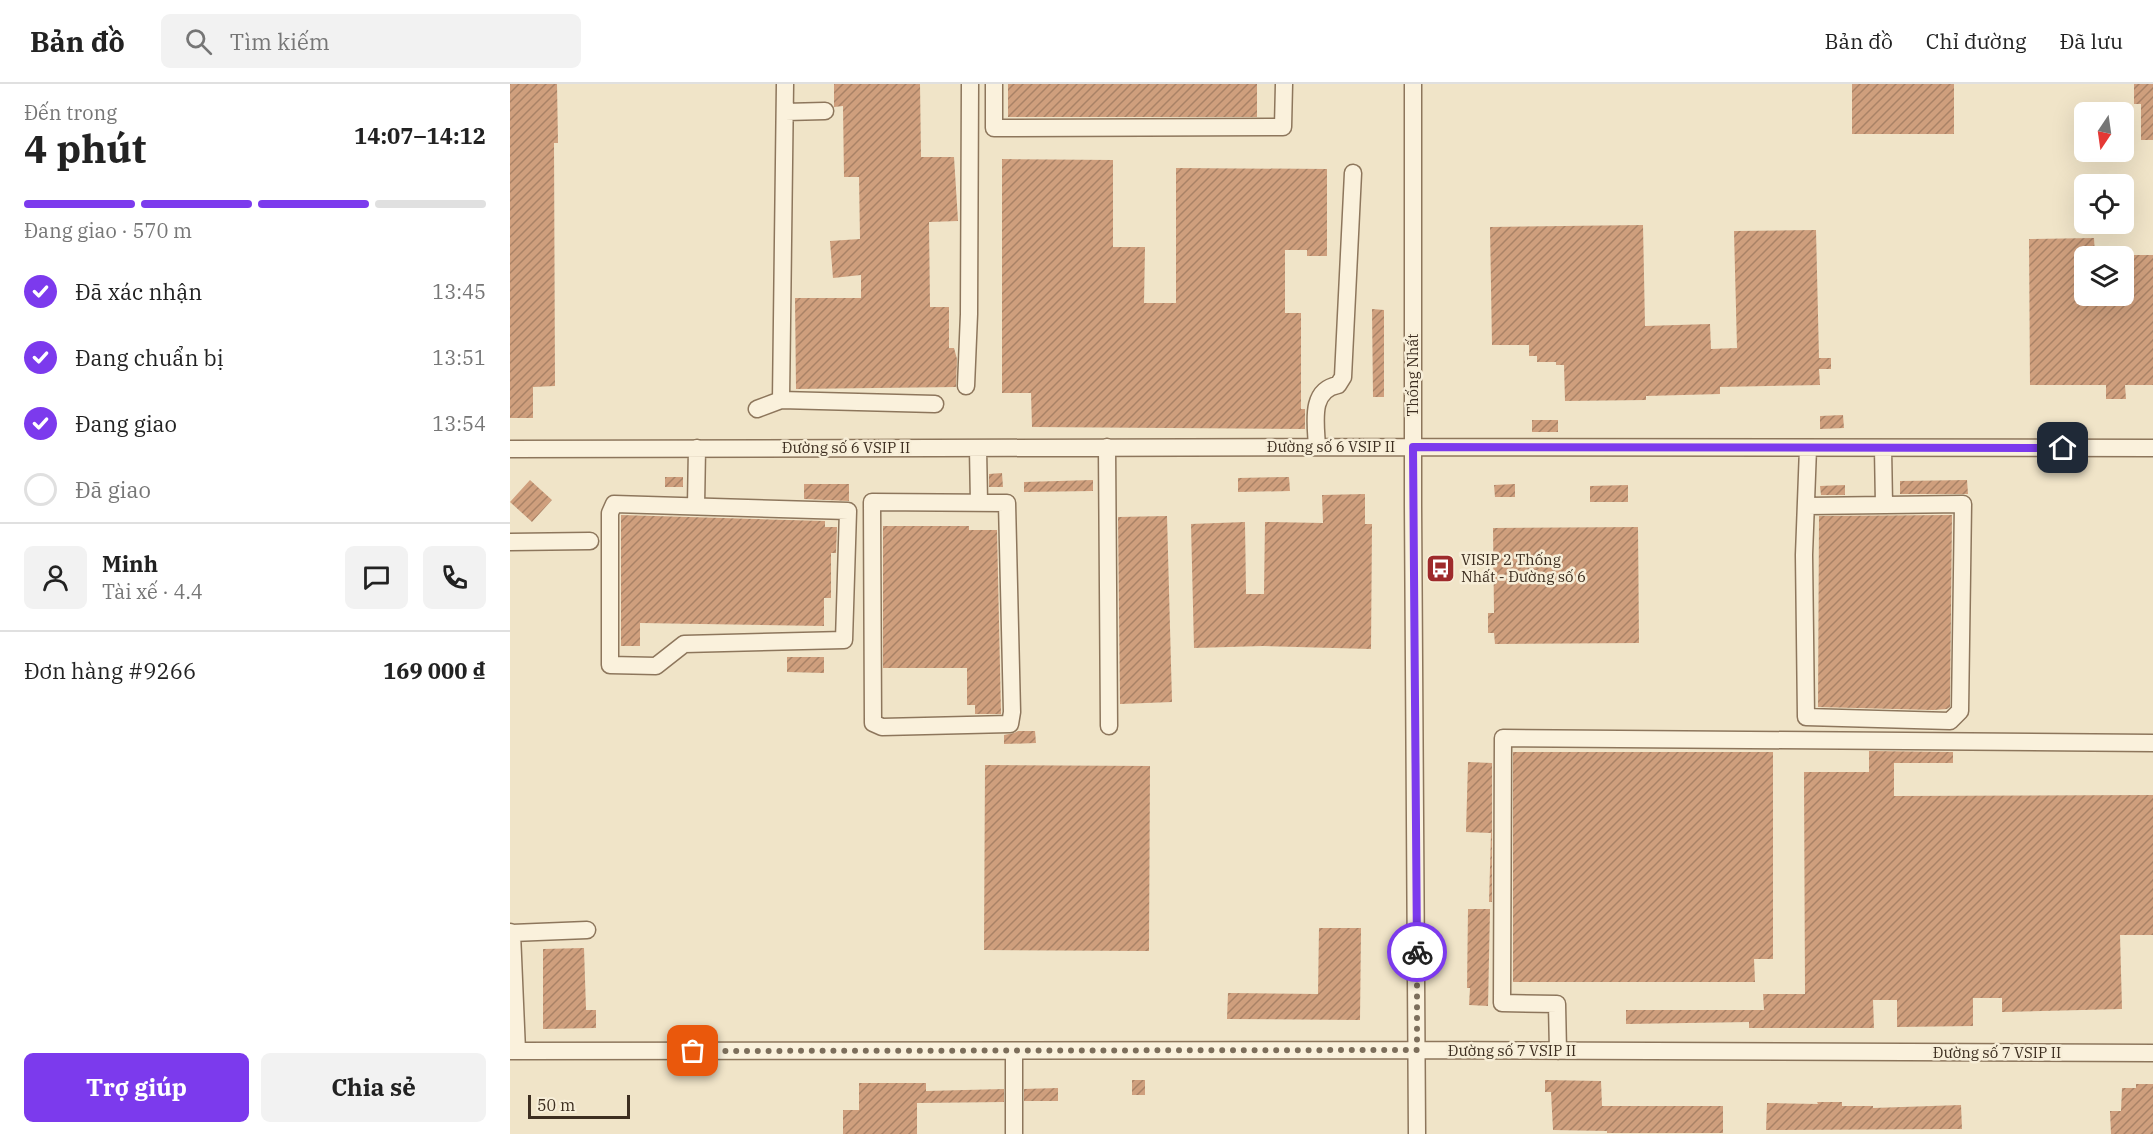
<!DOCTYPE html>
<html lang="vi">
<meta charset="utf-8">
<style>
:root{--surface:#fff;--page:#f2f2f2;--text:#222;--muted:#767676;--line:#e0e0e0;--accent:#7c3aed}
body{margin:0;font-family:"IBM Plex Serif",serif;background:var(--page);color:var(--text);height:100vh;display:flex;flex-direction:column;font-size:22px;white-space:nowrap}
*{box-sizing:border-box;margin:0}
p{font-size:20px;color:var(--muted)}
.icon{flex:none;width:33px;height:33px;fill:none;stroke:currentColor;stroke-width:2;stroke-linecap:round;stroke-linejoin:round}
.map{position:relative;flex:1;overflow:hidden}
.sheet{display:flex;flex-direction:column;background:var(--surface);width:510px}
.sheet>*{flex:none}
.needle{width:39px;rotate:193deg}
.controls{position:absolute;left:1564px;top:18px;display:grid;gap:12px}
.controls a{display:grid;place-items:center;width:60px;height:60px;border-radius:9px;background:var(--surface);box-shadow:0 6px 24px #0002;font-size:30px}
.scale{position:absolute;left:18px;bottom:15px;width:102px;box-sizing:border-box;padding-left:6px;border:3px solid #3d2e20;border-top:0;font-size:16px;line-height:21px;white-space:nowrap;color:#3d2e20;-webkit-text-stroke:4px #f7eed8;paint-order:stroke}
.pin{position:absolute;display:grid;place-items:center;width:51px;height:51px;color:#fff;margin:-26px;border-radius:12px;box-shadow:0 3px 9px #0006}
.courier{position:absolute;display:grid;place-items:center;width:60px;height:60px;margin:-30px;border:4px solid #7c3aed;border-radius:50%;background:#fff;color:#222;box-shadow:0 2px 8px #0007}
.head em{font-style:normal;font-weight:800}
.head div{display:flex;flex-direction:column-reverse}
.head{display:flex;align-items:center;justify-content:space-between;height:102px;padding:0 24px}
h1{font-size:39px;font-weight:800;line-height:45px}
.bar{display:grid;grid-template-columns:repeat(4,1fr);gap:9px 6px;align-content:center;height:72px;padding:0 24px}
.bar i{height:8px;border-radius:4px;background:var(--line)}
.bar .selected{background:var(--accent)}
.bar p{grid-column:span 4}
.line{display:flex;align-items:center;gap:15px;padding:0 24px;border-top:2px solid var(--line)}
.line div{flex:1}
.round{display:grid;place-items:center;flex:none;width:63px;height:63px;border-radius:9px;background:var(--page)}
ol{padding:0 24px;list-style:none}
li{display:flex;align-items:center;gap:18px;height:66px}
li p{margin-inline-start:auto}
li .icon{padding:6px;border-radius:50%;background:var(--accent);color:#fff;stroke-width:4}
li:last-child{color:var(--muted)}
li i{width:33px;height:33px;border:3px solid var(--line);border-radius:50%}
.cta{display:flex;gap:12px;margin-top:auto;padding:12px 24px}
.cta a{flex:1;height:69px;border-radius:9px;background:var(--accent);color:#fff;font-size:24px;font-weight:800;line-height:69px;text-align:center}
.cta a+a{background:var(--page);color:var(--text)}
header{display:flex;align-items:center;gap:36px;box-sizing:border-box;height:84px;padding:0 30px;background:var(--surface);border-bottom:2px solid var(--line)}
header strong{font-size:28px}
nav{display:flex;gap:33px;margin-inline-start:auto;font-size:21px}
.search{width:420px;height:54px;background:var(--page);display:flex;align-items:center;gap:15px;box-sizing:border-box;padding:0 21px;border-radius:9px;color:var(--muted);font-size:22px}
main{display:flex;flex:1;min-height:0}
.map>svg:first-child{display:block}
.building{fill:url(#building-hatch)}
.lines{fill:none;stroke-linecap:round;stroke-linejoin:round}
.minor-casing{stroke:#8d765c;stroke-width:19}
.minor{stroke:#faf1dc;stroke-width:16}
.done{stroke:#7c6e5b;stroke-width:6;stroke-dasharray:0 10.8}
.route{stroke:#7c3aed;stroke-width:8}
.labels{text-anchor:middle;stroke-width:5;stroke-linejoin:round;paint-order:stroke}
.street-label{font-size:15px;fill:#3d2e20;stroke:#f7eed8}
.poi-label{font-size:15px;fill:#3d2e20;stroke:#f7eed8;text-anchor:start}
</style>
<header>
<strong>Bản đồ</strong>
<div class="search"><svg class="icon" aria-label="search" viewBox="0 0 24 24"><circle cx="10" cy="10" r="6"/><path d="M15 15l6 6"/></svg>Tìm kiếm</div>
<nav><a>Bản đồ</a><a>Chỉ đường</a><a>Đã lưu</a></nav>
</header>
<main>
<section class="sheet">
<div class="head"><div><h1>4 phút</h1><p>Đến trong</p></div><em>14:07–14:12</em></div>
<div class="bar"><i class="selected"></i><i class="selected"></i><i class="selected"></i><i></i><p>Đang giao · 570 m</p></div>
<ol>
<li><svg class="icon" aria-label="check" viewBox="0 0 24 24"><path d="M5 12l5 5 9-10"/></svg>Đã xác nhận<p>13:45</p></li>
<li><svg class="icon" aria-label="check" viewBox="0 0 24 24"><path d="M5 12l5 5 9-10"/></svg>Đang chuẩn bị<p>13:51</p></li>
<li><svg class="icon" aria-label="check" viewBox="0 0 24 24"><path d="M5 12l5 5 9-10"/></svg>Đang giao<p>13:54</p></li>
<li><i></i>Đã giao</li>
</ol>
<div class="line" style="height:108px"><a class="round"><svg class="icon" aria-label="person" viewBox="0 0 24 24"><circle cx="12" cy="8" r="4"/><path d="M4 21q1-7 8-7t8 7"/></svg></a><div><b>Minh</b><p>Tài xế · 4.4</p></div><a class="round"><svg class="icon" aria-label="chat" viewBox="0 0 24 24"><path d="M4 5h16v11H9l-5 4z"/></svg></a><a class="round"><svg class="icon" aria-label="phone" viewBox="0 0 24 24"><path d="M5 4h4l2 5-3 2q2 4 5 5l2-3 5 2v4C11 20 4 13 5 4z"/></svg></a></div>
<div class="line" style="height:78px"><div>Đơn hàng #9266</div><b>169 000 ₫</b></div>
<div class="cta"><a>Trợ giúp</a><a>Chia sẻ</a></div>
</section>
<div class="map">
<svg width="1643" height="1050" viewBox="0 0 1643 1050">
<defs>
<pattern id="building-hatch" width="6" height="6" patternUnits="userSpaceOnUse" patternTransform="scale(1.5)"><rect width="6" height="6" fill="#cf9f7d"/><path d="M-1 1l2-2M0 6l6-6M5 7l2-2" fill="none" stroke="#a98266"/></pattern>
</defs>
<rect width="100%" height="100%" fill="#f0e4c8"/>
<path class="building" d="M0,0h47l1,59h-4l1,243 -22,1v31h-23z
M324,0h86l1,73h33l4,64 -29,1 1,85h19v41h5l3,11 -1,28 -160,2 -1,-91h66v-23l-28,3 -3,-37 30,-2 -1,-62h-15l-1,-71 -9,1z
M498,0h249v33h-249z
M1342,0h102v50h-102z
M1624,0h19v56h-12v-36h-7z
M492,75l111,1v87h32l-1,56h32v-135l151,1v87h-20v-6h-22v63h16v96h4v20l-273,-2 -1,-34h-29z
M1133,141l2,101 65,-2 1,25 26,-1 -3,-117 82,-1 3,128h12v11h-12l1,16 -100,2v7l-74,2v4l-81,1 -1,-36h-8v-3h-19v-6h-8v-11h-37l-2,-118z
M1584,154l1,18h-10v40h39v-41h29v130h-28l1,14h-20v-14h-76l-1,-146z
M862,225l12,1v87h-11z
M1333,331l1,13 -24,1v-13z
M1022,336h26v12h-26z
M492,389l1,14h-14v-13z
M155,393h18v10h-18z
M779,393l1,14 -52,1v-14z
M20,396l22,20 -20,22 -22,-20z
M583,396v11l-69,1v-10z
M1457,396l1,14h-68v-13z
M294,400h45v17l-45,-2z
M1005,400v13h-20l-1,-12z
M1118,401v17h-38v-16z
M1335,401v10h-24l-1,-9z
M855,410v30h7l-1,125 -108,-3 -69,2 -3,-124 54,-2 1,72h18l1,-72 58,1 -1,-28z
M111,431l204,6v6h12l-1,26h-5v45h-7v28l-184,-3v23h-19z
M1442,431l-2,192 -3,2 -14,1 -115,-3 1,-191z
M657,432l5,186 -52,2 -2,-187z
M373,442h86v4h28l4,184h-26v-9h-8v-37h-84z
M1128,443l1,116 -144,1 -1,-11h-6v-20h6l-1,-85z
M277,573h37v16l-37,-1z
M508,647h17l1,12 -32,1v-9l10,-2z
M1359,667l84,1v11h-59v33l259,-1v140h-33l2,74 -120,3v-14h-29v28l-76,1v-27h-24l1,28h-125v-6l-123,2v-14h138l-1,-16h42l-1,-222h65z
M1003,668h260v207h-19l1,23h-242z
M958,678l24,1v139h-3l2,-69 -25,-1z
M475,681l165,1 -1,185 -165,-1z
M958,825h22l-2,97 -19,-1 1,-17h-3z
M809,844h42l-1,92 -133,-1 1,-26 90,1z
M74,864l2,62h10v18l-53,1v-80z
M622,996h13v15h-13z
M1035,996l56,1 1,25h121v27h-116v-2l-54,-1 -2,-38h-6z
M349,999h67v8l78,-2v13l-87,1v31h-74v-24h16z
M1626,1000h17v50h-42l-1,-23h11l1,-23h14z
M548,1004v13h-34v-12z
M1307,1018h25v4h31v2l88,-3 1,24 -196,1 1,-27 51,1z"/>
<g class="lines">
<defs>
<path id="minor" d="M484,0v44l289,-1 1,-43
M903,0v421l4,629
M275,28l40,-1
M456,302l3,-72 1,-230
M271,316l4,-316
M247,325l24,-9 154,4
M597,363l2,279
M807,363c-1,-23 -8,-57 21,-62l5,-8 10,-204
M468,364l1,55
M1373,364l1,57
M0,365l903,-2 740,1
M362,418l135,1 5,209 -2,12 -128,3 -9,-4z
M104,420l234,7 -4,129 -160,4 -28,22 -46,-1v-152z
M186,422l1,-58
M1297,422l156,-2 -3,207 -10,10 -144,-4 -2,-162 4,-107
M0,458l80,-1
M0,848l2,1 5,118
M2,849l75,-3
M0,967l907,-1 736,3
M1048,967l-1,-47 -55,-1 1,-265 650,5
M504,1050v-83"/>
</defs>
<use href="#minor" class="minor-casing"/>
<use href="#minor" class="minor"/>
</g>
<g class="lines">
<path class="done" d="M183,967l724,-1v-98"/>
<path class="route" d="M907,868l-4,-505 650,1"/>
</g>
<defs>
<symbol id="bus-square" viewBox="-11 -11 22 22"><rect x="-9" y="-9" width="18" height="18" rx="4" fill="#9e2a2b" stroke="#f7eed8"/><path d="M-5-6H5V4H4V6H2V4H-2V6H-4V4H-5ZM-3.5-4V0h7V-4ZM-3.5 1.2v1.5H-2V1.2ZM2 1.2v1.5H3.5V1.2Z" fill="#fff"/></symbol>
</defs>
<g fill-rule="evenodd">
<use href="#bus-square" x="914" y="468" width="33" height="33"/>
</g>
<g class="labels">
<g class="street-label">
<text transform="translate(903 291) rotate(-90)" y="5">Thống Nhất</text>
<text x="821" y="368">Đường số 6 VSIP II</text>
<text x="336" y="369">Đường số 6 VSIP II</text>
<text x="1002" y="972">Đường số 7 VSIP II</text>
<text x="1487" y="974">Đường số 7 VSIP II</text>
</g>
<g class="poi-label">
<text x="951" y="481">VISIP 2 Thống<tspan x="951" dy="17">Nhất - Đường số 6</tspan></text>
</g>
</g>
</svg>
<div class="controls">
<a><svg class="needle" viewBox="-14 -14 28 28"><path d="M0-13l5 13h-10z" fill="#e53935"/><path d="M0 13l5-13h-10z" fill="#767676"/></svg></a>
<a><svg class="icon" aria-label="locate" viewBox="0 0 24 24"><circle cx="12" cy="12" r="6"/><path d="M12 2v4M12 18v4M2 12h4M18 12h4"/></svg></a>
<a><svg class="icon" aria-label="layers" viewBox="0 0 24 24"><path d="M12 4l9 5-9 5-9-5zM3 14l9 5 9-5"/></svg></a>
</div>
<div class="scale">50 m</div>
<div class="pin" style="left:183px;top:967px;background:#ea580c"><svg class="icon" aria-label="bag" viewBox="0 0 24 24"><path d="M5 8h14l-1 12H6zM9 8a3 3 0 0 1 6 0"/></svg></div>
<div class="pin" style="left:1553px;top:364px;background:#1f2937"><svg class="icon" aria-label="home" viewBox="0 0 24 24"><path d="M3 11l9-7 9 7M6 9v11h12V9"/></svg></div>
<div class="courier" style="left:907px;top:868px"><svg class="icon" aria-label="bike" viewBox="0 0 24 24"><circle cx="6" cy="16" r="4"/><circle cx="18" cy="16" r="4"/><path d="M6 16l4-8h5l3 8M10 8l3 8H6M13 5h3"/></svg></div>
</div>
</main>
